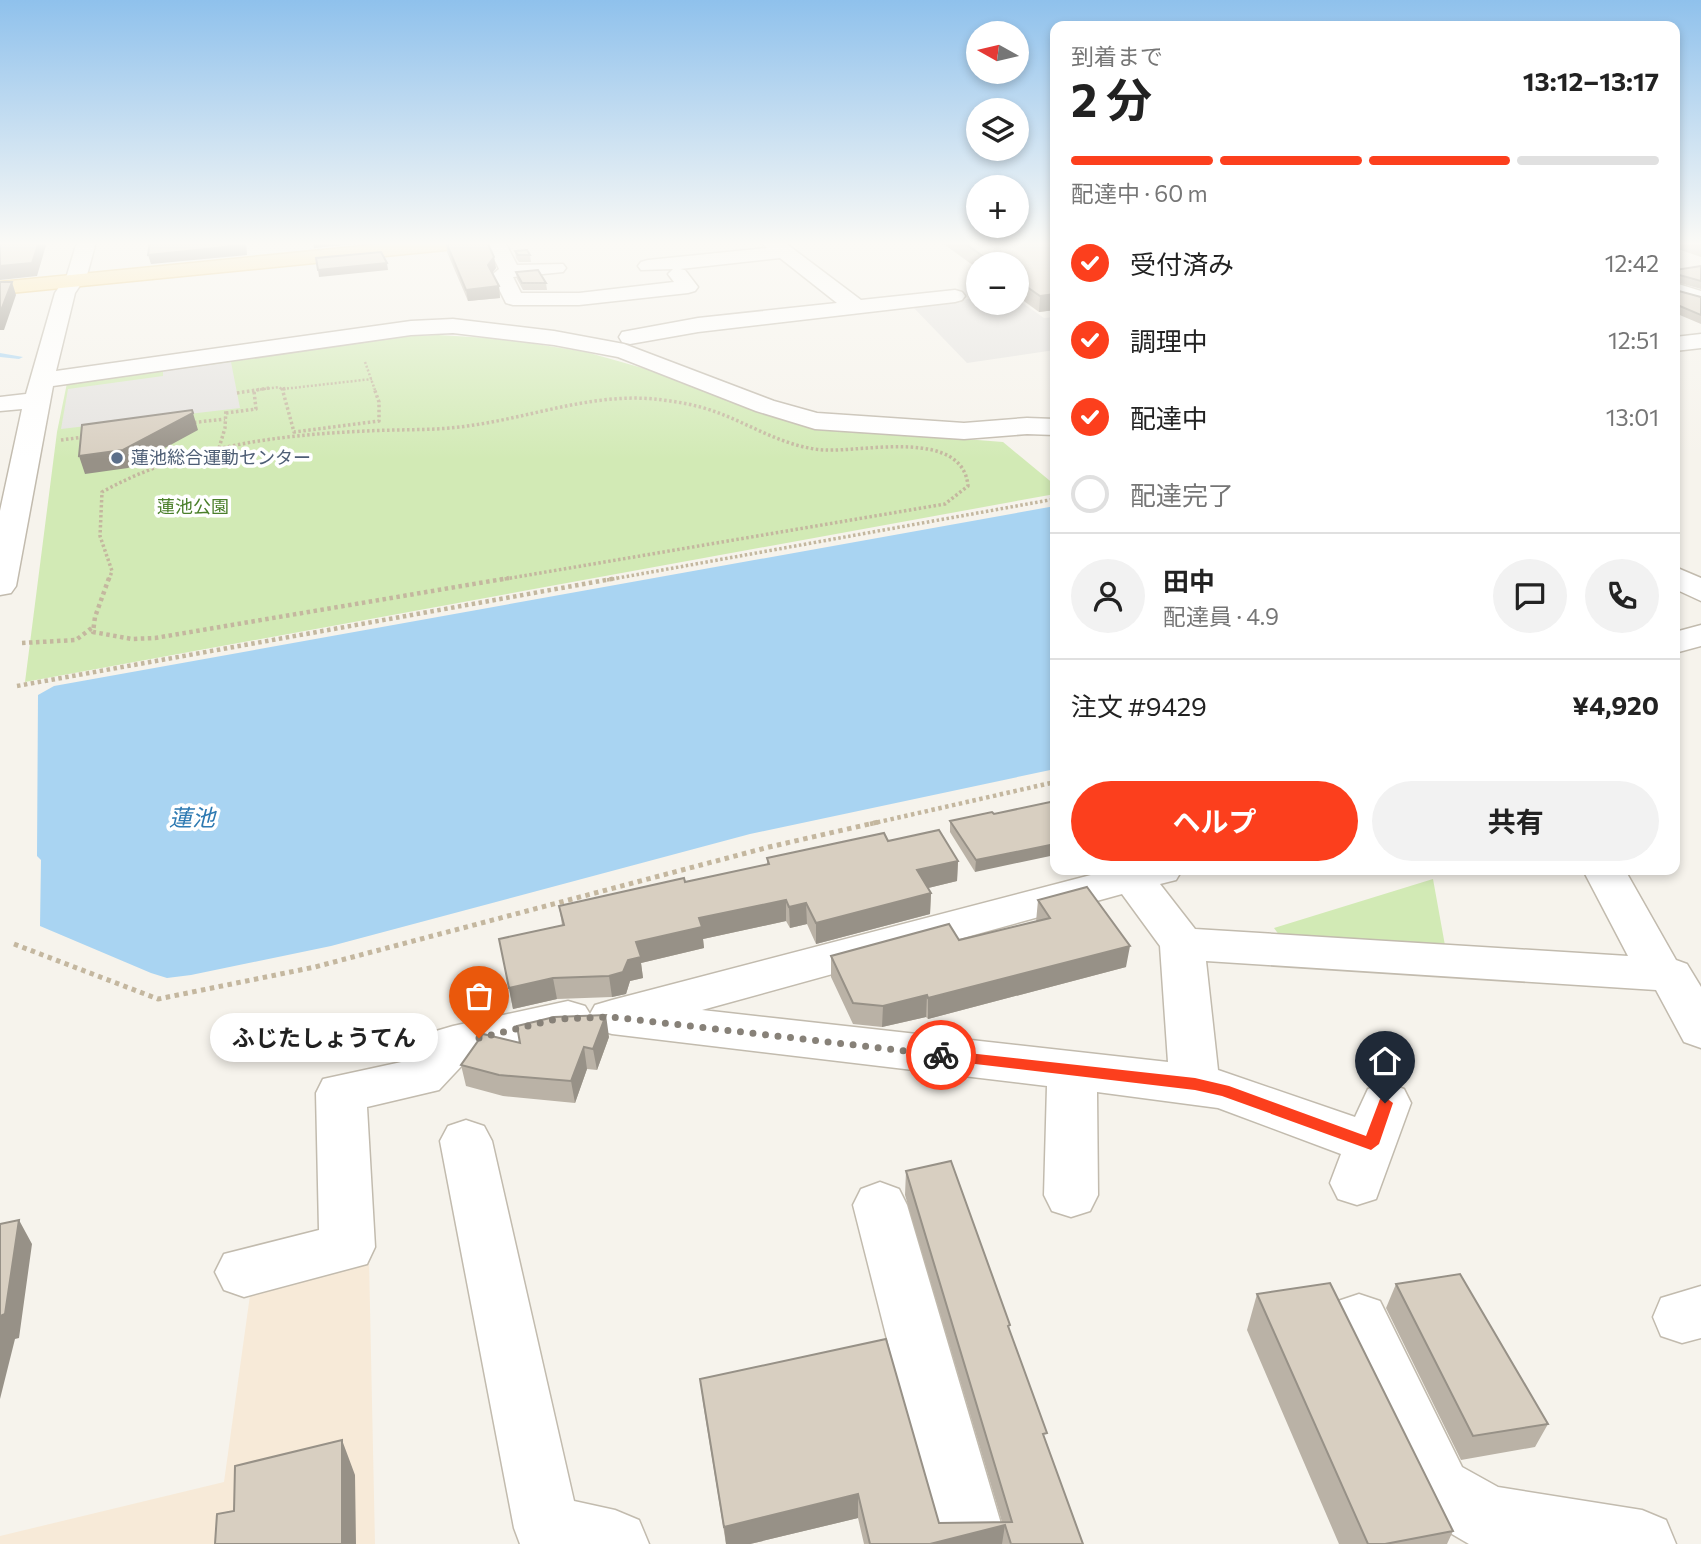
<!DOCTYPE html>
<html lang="ja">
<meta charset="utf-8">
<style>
:root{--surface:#fff;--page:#f2f2f2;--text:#222;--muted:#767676;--line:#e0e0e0;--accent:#fc3f1d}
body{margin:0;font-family:Commissioner,"Noto Sans JP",sans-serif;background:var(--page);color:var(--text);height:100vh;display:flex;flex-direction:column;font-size:26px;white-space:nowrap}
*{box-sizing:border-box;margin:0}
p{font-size:23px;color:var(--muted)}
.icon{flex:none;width:38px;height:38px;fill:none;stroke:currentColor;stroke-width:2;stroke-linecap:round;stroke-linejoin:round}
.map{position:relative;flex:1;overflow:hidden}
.panel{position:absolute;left:1050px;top:21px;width:630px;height:854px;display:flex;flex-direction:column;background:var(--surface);border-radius:14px;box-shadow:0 4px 10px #0003}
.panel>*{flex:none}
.needle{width:46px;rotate:278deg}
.fabs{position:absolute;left:966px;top:21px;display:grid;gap:14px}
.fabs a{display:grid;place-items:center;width:63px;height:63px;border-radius:50%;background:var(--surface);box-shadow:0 4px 10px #0003;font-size:35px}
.pin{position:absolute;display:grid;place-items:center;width:60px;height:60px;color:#fff;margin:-72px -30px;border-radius:50% 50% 50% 0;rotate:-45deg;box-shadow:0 0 7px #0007}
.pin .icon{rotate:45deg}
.courier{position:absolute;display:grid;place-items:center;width:70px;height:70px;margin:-35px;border:5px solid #fc3f1d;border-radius:50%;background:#fff;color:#222;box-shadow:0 2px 9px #0007}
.bubble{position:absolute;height:49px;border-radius:24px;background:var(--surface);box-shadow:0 4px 10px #0003;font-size:23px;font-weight:700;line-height:49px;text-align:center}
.headline em{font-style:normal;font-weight:700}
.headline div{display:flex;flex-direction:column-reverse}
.headline{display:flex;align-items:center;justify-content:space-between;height:119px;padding:0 21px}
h1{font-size:46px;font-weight:700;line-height:52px}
.bar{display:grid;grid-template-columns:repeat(4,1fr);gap:10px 7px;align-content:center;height:84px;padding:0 21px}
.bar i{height:9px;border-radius:5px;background:var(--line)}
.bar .on{background:var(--accent)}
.bar p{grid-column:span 4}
.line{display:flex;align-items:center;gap:18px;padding:0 21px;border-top:2px solid var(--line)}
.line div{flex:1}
.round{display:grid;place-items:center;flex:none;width:74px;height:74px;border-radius:37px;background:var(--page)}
ol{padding:0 21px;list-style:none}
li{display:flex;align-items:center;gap:21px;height:77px}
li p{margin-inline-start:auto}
li .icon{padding:7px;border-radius:50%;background:var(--accent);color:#fff;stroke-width:4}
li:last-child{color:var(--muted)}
li i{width:38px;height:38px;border:4px solid var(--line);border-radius:50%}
.primary-button{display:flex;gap:14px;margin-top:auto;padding:14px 21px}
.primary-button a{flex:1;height:80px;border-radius:42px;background:var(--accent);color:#fff;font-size:28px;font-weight:700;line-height:80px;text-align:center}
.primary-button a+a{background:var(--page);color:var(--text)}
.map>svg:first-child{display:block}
.commercial{fill:#f7ead8}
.green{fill:#d2eab5}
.parking{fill:#e5e3e0}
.water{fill:#a9d4f2}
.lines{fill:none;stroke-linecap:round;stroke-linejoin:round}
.stream{fill:#a9d4f2;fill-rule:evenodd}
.minor-casing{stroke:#c2bbae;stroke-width:3}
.major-casing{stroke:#e6c16a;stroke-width:3}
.path-far3{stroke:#c4b79f;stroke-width:2.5;stroke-dasharray:2 2;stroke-linecap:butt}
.path-far2{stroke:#c4b79f;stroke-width:3.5;stroke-dasharray:2.5 2.5;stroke-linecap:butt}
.path-far1{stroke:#c4b79f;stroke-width:4.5;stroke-dasharray:3.5 3.5;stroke-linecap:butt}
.path{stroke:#c4b79f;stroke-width:5;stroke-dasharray:4.5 4.5;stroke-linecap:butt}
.minor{fill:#fff;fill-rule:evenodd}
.major{fill:#ffe39c;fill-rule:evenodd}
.wall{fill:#bab2a6}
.shaded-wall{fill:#979187}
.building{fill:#d8cfc1;stroke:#979187;stroke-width:2}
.route{fill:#fc3f1d}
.done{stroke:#878178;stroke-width:7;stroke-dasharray:0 12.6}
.service-dot{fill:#5c6f8a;stroke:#fff;stroke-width:2.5}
.labels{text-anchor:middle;stroke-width:7;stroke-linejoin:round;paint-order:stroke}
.far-service-label{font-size:18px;fill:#4e5e75;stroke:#fff;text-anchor:start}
.far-park-label{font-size:18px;fill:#4a7f2a;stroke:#fff}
.water-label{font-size:23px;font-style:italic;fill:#2e7ab2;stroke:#fff}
</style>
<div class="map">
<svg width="1701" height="1544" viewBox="0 0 1701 1544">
<rect width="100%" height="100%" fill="#f6f3ec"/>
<path class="commercial" d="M369,1260l6,284h-375v-8l224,-54 27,-194z"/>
<path class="green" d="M438,335l67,4 81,13 67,19 90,36 81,21 179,14 52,43v9l-1030,188 32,-250 10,-49 323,-46z
M1433,879l13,72 -164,-12 -8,-11z"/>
<path class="parking" d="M978,298v5h39v-4l27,19 11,-1v33l-88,13 -55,-57z
M231,362l9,46 -179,21 7,-40 95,-13v-5z"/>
<path class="water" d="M1055,506v263l-305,65 -419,112 -140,29 -24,3 -16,-5 -111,-47 1,-66 -4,-4 1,-161 16,-9z"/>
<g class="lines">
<path class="stream" d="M0,353l23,4 -4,2 -19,-2z"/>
<defs>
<path id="minor" d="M77,242h19l-9,33 -12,18 -19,78 355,-50 42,-2 101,12 70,13 150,57 43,12 147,10 63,-5 28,1v16l-28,-1 -63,5 -149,-10 -59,-18 -138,-54 -64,-12 -101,-12 -42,2 -358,51 -37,200 -5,7 -11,2v-84l22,-102 -22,2v-14l26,-3 29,-101 12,-18z
M486,242h19l12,23 46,-1 3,4 -3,4 -50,5 8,16h58l95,-11 -6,-8 5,-5 -32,1 -3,-4 3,-4 7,-2 119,-12 -5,-6h22l77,58 94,-10 7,2 3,4 -3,4 -7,2 -257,30 -68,12 -8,-2 -3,-5 3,-5 76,-14 139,-15 -57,-45 -100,11 5,1 13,17 -3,4 -7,2 -109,12h-66l-7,-2 -14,-28 7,-6z
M1675,283l26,8v13l-26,-8z
M1701,334v14l-26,3v-14z
M1675,567l26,11v23l-26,-12z
M1701,625v21l-26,7v-21z
M1110,870h72l-6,10 -16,4 35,45 433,27 -45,-86h42l51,90 11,4 14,23v61l-17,-6 -28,-52 -450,-29 12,109 137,47 13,-28 18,-6 18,6 7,14 -35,96 -19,6 -19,-6 -8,-16 11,-29 -123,-46 -121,-16 1,103 -8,16 -19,6 -19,-6 -8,-16 3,-109 -435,-52 -17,-5 -5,-8 -5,9 -116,28 -30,32 -72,17 8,140 -8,17 -123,33 -20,-7 -9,-18 9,-18 95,-24 -3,-137 7,-14 83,-18 30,-30 17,-5 115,-25 17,5 5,8 5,-9 17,-5zM1122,894l38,52 8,116 -466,-52z
M466,1120l18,6 8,15 82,360 41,9 24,10 10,24h-129l-6,-16 -74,-387 8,-15z
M880,1182l19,7 8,16 100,339h-68l-86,-339 8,-16z
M1701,1286v52l-19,5 -21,-7 -8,-19 8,-19z
M1359,1294l21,7 82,166 36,20 144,23 24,10 10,24h-207l-53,-31 -86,-193 8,-19z"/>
<path id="major" d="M404,242h71l-9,6 -466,46v-12z"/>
</defs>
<use href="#minor" class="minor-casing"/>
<use href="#major" class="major-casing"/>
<path class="path-far3" d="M365,362l10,28
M283,389l89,-10
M256,390l23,-3 4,3"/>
<path class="path-far2" d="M282,388l12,44 85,-11v-19l-5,-14
M283,389l5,-1
M237,393l32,-5
M226,413l30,-4 -2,-18
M189,423l36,-4
M61,440l23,-3
M219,448l6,-20 1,-19
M109,580l3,-9 -12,-35 2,-44c82,-45 172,-57 265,-61 33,-2 67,0 100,-5 62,-8 124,-33 187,-27 20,2 44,6 62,13 36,13 70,36 109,38 39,2 138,-22 143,36l-23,18 -446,76
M607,580l448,-81"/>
<path class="path-far1" d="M109,578l-14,39 -2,15 39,7 23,-1 354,-60
M22,643l54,-3 17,-13
M17,686l600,-108
M870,824l185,-42"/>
<path class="path" d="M14,944l144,55 157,-32 454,-120 109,-25"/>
<use href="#minor" class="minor"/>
<use href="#major" class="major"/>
</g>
<path class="wall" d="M446,242l50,26 -4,5 7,13 1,12 -32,3 -21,-49z
M941,242h114v68l-16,2 -22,-16v-32h-39v5z
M1675,242h26v15l-26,-9z
M515,251l15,4 1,7h-12l-3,-4z
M1701,266v23l-25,-7 -1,8 26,7v27l-26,-11v-43z
M516,272l30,11 1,7h-24l-6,-11z
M992,812l-17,60 -25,-40v-11z
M888,841l70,20 -1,20 -29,7 3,5 -1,21 -114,30 -9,-20 -17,4 -4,-7 -83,18 1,9 -63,15 2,15 -13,3 -4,13 -14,3 -55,2 -44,10 -14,-70 63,-14 -3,-19 126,-24 82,-17v-7z
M1038,900l88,67 -198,52 -2,-2 -44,10 -29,-3 -22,-47v-21l128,-16 77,-18z
M609,1037l-12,33 -10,-1 -12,34 -72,-7 -37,-10 -5,-21 59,-22z
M906,1171l104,160 35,110 38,103h-219l-6,-26 -108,26h-24l-23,-141 -3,-24 239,144 63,-1 -97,-327z
M1396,1284l152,140 -13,23 -74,13 -75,-152z
M1257,1294l196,237 -6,13h-108l-92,-214z"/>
<path class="shaded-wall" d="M39,242h8l-10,34 -37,4v-14z
M246,242l1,13 -96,9 -3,-9z
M313,242h60l-59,6z
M494,257l2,11 -6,8 -2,-11z
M387,263l1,7 -69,7 -1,-7z
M12,282l4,13 -12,35h-4v-17z
M499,286l1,12 -32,3 -2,-11z
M1055,294v16l-16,2 1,-16z
M193,413l5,17 -70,38 -43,6 -6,-18z
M1055,844v11l-80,17 1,-12z
M958,861l-1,20 -41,10 1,-21z
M931,893l-1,21 -114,30v-21z
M786,900v21l-83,18 1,9 -63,15 2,15 -13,3 -4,13 -14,3 -3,-21 19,-16 8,-18 63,-24z
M806,903l1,21 -17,4 -1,-21z
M1130,946l-4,21 -198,52v-21z
M553,978l4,21 -44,10 -4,-21z
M927,995l-1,22 -44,10 1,-21z
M606,1015l3,22 -12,33 -4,-21z
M584,1047l3,22 -12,34 -4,-22z
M19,1220l13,24 -13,94 -4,1 -15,60v-83z
M342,1440l13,35 1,69h-14z
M858,1494v24l-108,26h-24l-2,-17z
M1005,1525l-3,19h-72z"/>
<path class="building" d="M0,242h39l-7,21 -32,3z
M150,242h95v3l-97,10z
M446,242h41l7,15 -6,8 11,21 -33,4z
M963,242h92v52l-15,2 -23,-16v-16h-23z
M527,250l3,5h-12l-3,-4z
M381,252l6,11 -69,7 -2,-12z
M1701,266v15l-25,-7 -1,16 26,7v18l-26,-11v-34z
M538,270l8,13h-24l-6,-11z
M0,282h12l-12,31z
M192,410l1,3 -70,37 -44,6 3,-31z
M1055,801v43l-79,16 -26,-39 42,-9 2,2z
M939,830l19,31 -41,9 14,23 -115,30 -10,-20 -17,4 -3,-7 -87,18 3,9 -66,15 5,15 -13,3 -5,12 -14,4 -56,2 -44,10 -10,-49 65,-14 -5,-19 125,-28 1,4 84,-18 -2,-6 117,-25 4,8z
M1087,887l43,59 -202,52 -1,-3 -44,11 -30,-3 -22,-47 118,-32 10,16 91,-22 -12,-18z
M606,1015l-13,34 -9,-2 -13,34 -72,-6 -38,-10 22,-31 37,9 -3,-17 37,-9z
M951,1161l59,164 -2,1 39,107 -4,1 40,110h-72l-6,-19 -75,19h-60l-12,-50 -134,33 -24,-148 186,-40 53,184 73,-1 -106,-351z
M19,1220l-14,94 -5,2v-92z
M1460,1274l88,150 -75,12 -77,-152z
M1330,1283l123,248 -68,13h-17l-111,-250z
M342,1440v104h-127l2,-30 17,-3 1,-45z"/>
<linearGradient id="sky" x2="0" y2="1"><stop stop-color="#8fc1ec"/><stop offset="0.53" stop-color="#fbfaf6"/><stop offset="1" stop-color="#fbfaf6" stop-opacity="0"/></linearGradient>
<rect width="1701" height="459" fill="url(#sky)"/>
<path class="route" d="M941,1050l254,28 34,8 137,50 14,-37 5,-2 8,6 -14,41 -8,6 -149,-54 -27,-6 -254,-30 -8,-5z"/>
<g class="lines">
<path class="done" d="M479,1038l78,-19 55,-2 329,38"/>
</g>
<circle class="service-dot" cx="117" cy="458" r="7"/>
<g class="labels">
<g class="far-service-label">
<text x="131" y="464">蓮池総合運動センター</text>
</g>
<g class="far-park-label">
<text x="193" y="513">蓮池公園</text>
</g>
<g class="water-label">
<text x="192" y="826">蓮池</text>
</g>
</g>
</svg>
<div class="fabs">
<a><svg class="needle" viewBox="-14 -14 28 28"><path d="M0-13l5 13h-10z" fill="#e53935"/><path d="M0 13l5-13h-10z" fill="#767676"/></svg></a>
<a><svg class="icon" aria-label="layers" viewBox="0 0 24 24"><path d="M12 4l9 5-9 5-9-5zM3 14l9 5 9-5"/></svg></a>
<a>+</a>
<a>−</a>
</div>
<div class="pin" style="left:479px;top:1038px;background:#ea580c"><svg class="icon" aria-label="bag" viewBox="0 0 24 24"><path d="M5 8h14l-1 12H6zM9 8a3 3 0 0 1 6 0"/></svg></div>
<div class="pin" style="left:1385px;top:1103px;background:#1f2937"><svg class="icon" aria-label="home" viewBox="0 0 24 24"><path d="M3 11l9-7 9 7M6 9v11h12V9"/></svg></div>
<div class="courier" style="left:941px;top:1055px"><svg class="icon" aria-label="bike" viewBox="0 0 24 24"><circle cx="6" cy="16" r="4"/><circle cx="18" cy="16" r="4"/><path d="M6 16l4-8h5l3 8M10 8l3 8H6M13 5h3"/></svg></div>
<div class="bubble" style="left:210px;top:1013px;width:228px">ふじたしょうてん</div>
<section class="panel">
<div class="headline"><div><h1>2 分</h1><p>到着まで</p></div><em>13:12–13:17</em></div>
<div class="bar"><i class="on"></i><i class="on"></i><i class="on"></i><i></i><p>配達中 · 60 m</p></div>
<ol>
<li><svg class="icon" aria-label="check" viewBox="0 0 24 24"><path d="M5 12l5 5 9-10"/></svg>受付済み<p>12:42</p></li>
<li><svg class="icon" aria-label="check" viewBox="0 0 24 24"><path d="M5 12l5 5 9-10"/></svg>調理中<p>12:51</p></li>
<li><svg class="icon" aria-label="check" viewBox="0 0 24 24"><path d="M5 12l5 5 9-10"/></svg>配達中<p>13:01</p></li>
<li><i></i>配達完了</li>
</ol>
<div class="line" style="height:126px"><a class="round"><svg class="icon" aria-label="person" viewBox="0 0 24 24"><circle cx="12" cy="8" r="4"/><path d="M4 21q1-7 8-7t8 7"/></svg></a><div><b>田中</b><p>配達員 · 4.9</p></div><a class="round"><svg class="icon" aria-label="chat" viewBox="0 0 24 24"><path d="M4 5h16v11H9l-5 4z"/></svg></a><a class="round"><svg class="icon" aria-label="phone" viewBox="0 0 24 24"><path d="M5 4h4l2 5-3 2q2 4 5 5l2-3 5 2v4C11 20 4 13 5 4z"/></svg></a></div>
<div class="line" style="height:91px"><div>注文 #9429</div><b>¥4,920</b></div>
<div class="primary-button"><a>ヘルプ</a><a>共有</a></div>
</section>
</div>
